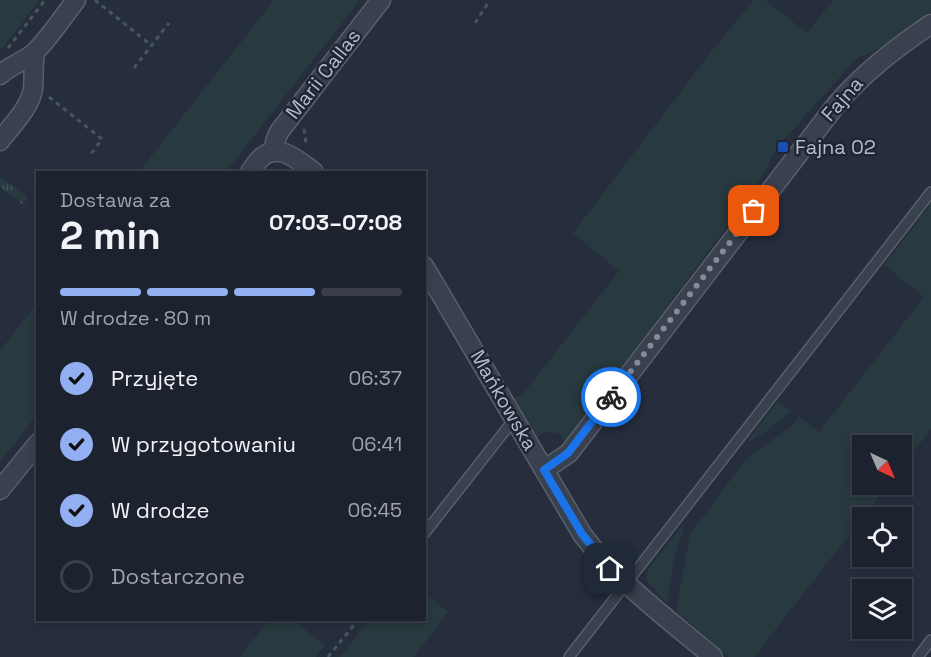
<!DOCTYPE html>
<html lang="pl">
<meta charset="utf-8">
<style>
:root{--surface:#1c222e;--page:#292f3a;--text:#f1f3f6;--muted:#a0a4aa;--line:#3a3f4a;--accent:#92aff2}
body{margin:0;font-family:"Space Grotesk",sans-serif;background:var(--page);color:var(--text);height:100vh;display:flex;flex-direction:column;font-size:22px;white-space:nowrap}
*{box-sizing:border-box;margin:0}
p{font-size:20px;color:var(--muted)}
.icon{flex:none;width:33px;height:33px;fill:none;stroke:currentColor;stroke-width:2;stroke-linecap:round;stroke-linejoin:round}
.map{position:relative;flex:1;overflow:hidden}
.drawer{position:absolute;left:36px;top:171px;width:390px;height:450px;display:flex;flex-direction:column;background:var(--surface);border-radius:0px;box-shadow:0 3px 9px #0003,0 0 0 2px var(--line)}
.drawer>*{flex:none}
.needle{width:39px;rotate:136deg}
.tools{position:absolute;left:852px;top:435px;display:grid;gap:12px}
.tools a{display:grid;place-items:center;width:60px;height:60px;border-radius:0px;background:var(--surface);box-shadow:0 3px 9px #0003,0 0 0 2px var(--line);font-size:30px}
.pin{position:absolute;display:grid;place-items:center;width:51px;height:51px;color:#fff;margin:-26px;border-radius:12px;box-shadow:0 3px 9px #0006}
.courier{position:absolute;display:grid;place-items:center;width:60px;height:60px;margin:-30px;border:4px solid #1a73e8;border-radius:50%;background:#fff;color:#222;box-shadow:0 2px 8px #0007}
.overview em{font-style:normal;font-weight:800}
.overview div{display:flex;flex-direction:column-reverse}
.overview{display:flex;align-items:center;justify-content:space-between;height:102px;padding:0 24px}
h1{font-size:39px;font-weight:800;line-height:45px}
.bar{display:grid;grid-template-columns:repeat(4,1fr);gap:9px 6px;align-content:center;height:72px;padding:0 24px}
.bar i{height:8px;border-radius:4px;background:var(--line)}
.bar .selected{background:var(--accent)}
.bar p{grid-column:span 4}
ol{padding:0 24px;list-style:none}
li{display:flex;align-items:center;gap:18px;height:66px}
li p{margin-inline-start:auto}
li .icon{padding:6px;border-radius:50%;background:var(--accent);color:#111;stroke-width:4}
li:last-child{color:var(--muted)}
li i{width:33px;height:33px;border:3px solid var(--line);border-radius:50%}
.map>svg:first-child{display:block}
.grass{fill:#283a3f}
.park{fill:url(#park-tufts)}
.lines{fill:none;stroke-linecap:round;stroke-linejoin:round}
.lane-casing{stroke:#585e6c;stroke-width:12}
.street-casing{stroke:#585e6c;stroke-width:21}
.path{stroke:#46575c;stroke-width:3;stroke-dasharray:4.5 4.5;stroke-linecap:butt}
.lane{stroke:#3a414e;stroke-width:9}
.street{stroke:#3a414e;stroke-width:18}
.done{stroke:#848a98;stroke-width:6;stroke-dasharray:0 10.8}
.route{stroke:#1a73e8;stroke-width:8}
.transit-dot{fill:#1a4fb4;stroke:#1f2533;stroke-width:2}
.labels{text-anchor:middle;stroke-width:5;stroke-linejoin:round;paint-order:stroke}
.street-label{font-size:20px;fill:#b6bcc9;stroke:#1f2533}
.poi-label{font-size:20px;fill:#b6bcc9;stroke:#1f2533;text-anchor:start}
</style>
<div class="map">
<svg width="931" height="657" viewBox="0 0 931 657">
<defs>
<pattern id="park-tufts" width="24" height="20" patternUnits="userSpaceOnUse" patternTransform="scale(1.5)"><rect width="24" height="20" fill="#283a3f"/><path d="M3 7l-1-3M5 7V3M7 7l1-3M15 17l-1-3M17 17v-4M19 17l1-3" fill="none" stroke="#455559"/></pattern>
</defs>
<rect width="100%" height="100%" fill="#262e3e"/>
<path class="grass" d="M0,0h40l-40,51z
M274,0h86l-134,172h-87z
M754,0h11l42,33 26,-33h98v12l-50,35 -25,12 -78,87 -23,43 -190,254 -6,-10 -15,-1 -7,5 -23,-39 9,-4 96,-123 -46,-38 138,-181z
M931,204v225l-29,38v-21h-40v38l26,1 -134,172h-25l-53,-46 14,-76 50,-68 13,-14 38,-26 8,-10 20,15 105,-135 -40,-32z
M37,303v111l-37,48v-111z
M778,401l13,10 -23,19 -23,14z
M685,523l-10,30 -8,50 -21,-23 3,-12z
M425,594l23,18 -34,45h-74l29,-37h55z
M269,620h24l32,25 -9,12h-76z"/>
<path class="park" d="M2,177l25,20 -5,7 -22,-17v-7z"/>
<g class="lines">
<defs>
<path id="lane" d="M424,534l91,-116
M569,657l362,-465
M918,657l13,-17"/>
<path id="street" d="M0,75c10,-10 24,-13 35,-23 15,-15 28,-35 41,-52
M0,141c11,-15 30,-33 33,-52 1,-12 0,-25 2,-37
M274,152l1,-10 4,-10 102,-132
M250,172c3,-4 7,-11 12,-15 18,-15 38,5 52,15
M424,266l158,268c36,49 85,84 131,123
M544,470l25,-17 267,-348c28,-33 60,-57 95,-81
M0,490l38,-47"/>
</defs>
<use href="#lane" class="lane-casing"/>
<use href="#street" class="street-casing"/>
<path class="path" d="M95,0l56,45
M475,23l15,-23
M8,48l37,-48
M134,68l35,-45
M49,97l53,42 -11,15
M304,129l2,14
M328,657l30,-37"/>
<use href="#lane" class="lane"/>
<use href="#street" class="street"/>
</g>
<g class="lines">
<path class="done" d="M611,397l143,-186"/>
<path class="route" d="M610,569l-28,-35 -38,-64 24,-17 43,-56"/>
</g>
<rect class="transit-dot" x="777" y="141" width="12" height="12" rx="3"/>
<g class="labels">
<g class="street-label">
<text transform="translate(323 74) rotate(-52)" y="7">Marii Callas</text>
<text transform="translate(842 99) rotate(-49)" y="7">Fajna</text>
<text transform="translate(504 400) rotate(60)" y="7">Mańkowska</text>
</g>
<g class="poi-label">
<text x="795" y="154">Fajna 02</text>
</g>
</g>
</svg>
<div class="tools">
<a><svg class="needle" viewBox="-14 -14 28 28"><path d="M0-13l5 13h-10z" fill="#e53935"/><path d="M0 13l5-13h-10z" fill="#a0a4aa"/></svg></a>
<a><svg class="icon" aria-label="locate" viewBox="0 0 24 24"><circle cx="12" cy="12" r="6"/><path d="M12 2v4M12 18v4M2 12h4M18 12h4"/></svg></a>
<a><svg class="icon" aria-label="layers" viewBox="0 0 24 24"><path d="M12 4l9 5-9 5-9-5zM3 14l9 5 9-5"/></svg></a>
</div>
<div class="pin" style="left:754px;top:211px;background:#ea580c"><svg class="icon" aria-label="bag" viewBox="0 0 24 24"><path d="M5 8h14l-1 12H6zM9 8a3 3 0 0 1 6 0"/></svg></div>
<div class="pin" style="left:610px;top:569px;background:#1f2937"><svg class="icon" aria-label="home" viewBox="0 0 24 24"><path d="M3 11l9-7 9 7M6 9v11h12V9"/></svg></div>
<div class="courier" style="left:611px;top:397px"><svg class="icon" aria-label="bike" viewBox="0 0 24 24"><circle cx="6" cy="16" r="4"/><circle cx="18" cy="16" r="4"/><path d="M6 16l4-8h5l3 8M10 8l3 8H6M13 5h3"/></svg></div>
<section class="drawer">
<div class="overview"><div><h1>2 min</h1><p>Dostawa za</p></div><em>07:03–07:08</em></div>
<div class="bar"><i class="selected"></i><i class="selected"></i><i class="selected"></i><i></i><p>W drodze · 80 m</p></div>
<ol>
<li><svg class="icon" aria-label="check" viewBox="0 0 24 24"><path d="M5 12l5 5 9-10"/></svg>Przyjęte<p>06:37</p></li>
<li><svg class="icon" aria-label="check" viewBox="0 0 24 24"><path d="M5 12l5 5 9-10"/></svg>W przygotowaniu<p>06:41</p></li>
<li><svg class="icon" aria-label="check" viewBox="0 0 24 24"><path d="M5 12l5 5 9-10"/></svg>W drodze<p>06:45</p></li>
<li><i></i>Dostarczone</li>
</ol>
</section>
</div>
